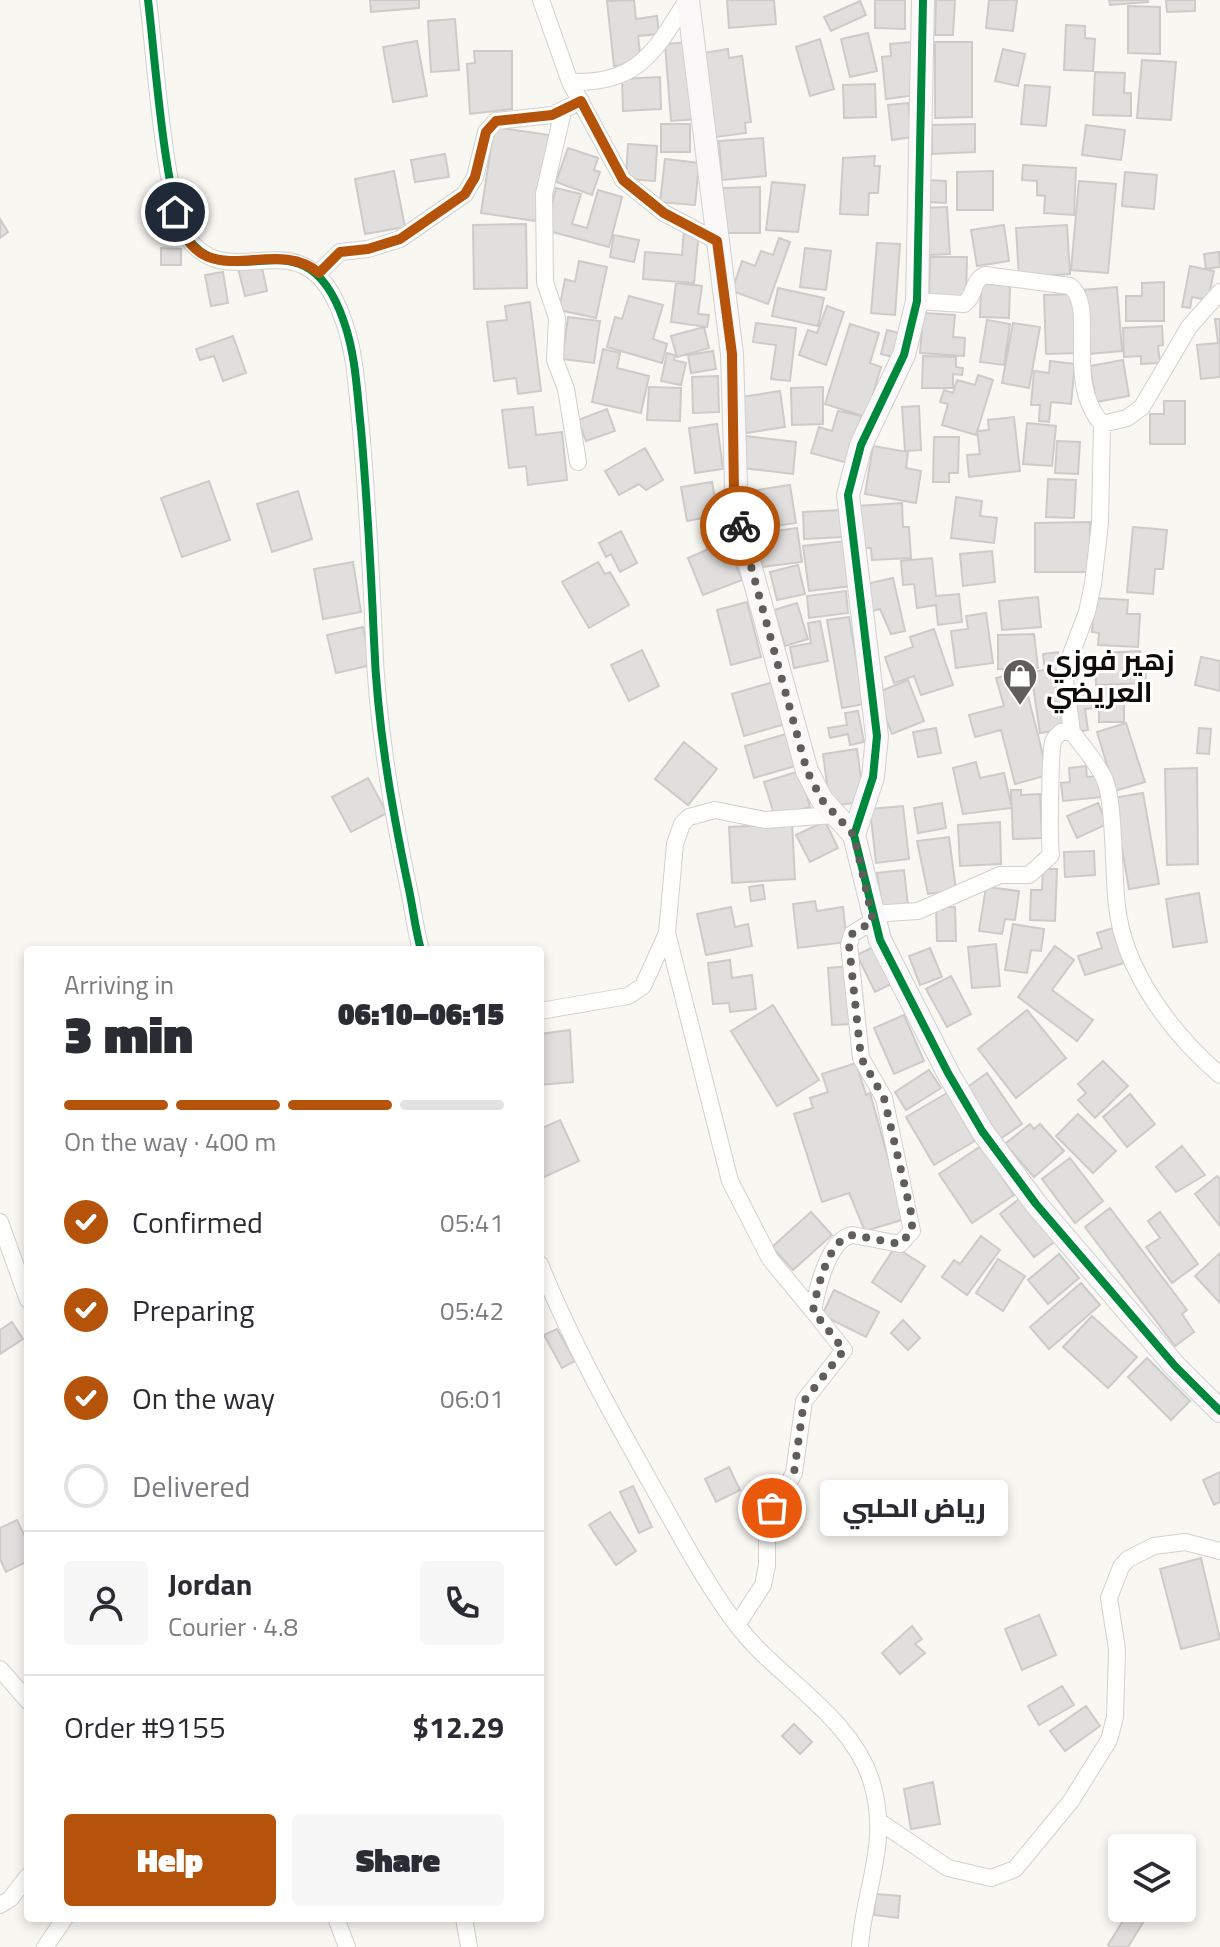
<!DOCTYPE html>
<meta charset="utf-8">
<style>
:root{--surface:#fff;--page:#f7f7f7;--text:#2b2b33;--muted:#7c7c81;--line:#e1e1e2;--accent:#b45309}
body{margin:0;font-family:"Titillium Web",Cairo,sans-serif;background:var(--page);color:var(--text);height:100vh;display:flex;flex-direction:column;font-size:30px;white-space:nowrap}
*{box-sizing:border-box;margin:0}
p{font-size:26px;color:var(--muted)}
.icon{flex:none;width:44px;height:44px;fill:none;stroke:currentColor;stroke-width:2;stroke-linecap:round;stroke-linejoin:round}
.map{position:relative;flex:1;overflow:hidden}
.panel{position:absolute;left:24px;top:946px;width:520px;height:976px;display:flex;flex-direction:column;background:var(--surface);border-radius:8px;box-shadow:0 4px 12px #0003}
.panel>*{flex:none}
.controls{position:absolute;left:1108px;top:1834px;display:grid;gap:16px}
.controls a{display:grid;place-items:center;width:88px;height:88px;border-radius:8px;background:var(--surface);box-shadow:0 4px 12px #0003;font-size:40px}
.pin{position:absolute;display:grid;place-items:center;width:68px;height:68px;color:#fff;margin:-34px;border:4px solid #fff;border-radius:50%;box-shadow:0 2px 8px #0007}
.courier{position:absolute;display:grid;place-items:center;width:80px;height:80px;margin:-40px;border:6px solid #b45309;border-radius:50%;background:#fff;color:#222;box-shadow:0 2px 10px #0007}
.bubble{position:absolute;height:56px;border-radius:8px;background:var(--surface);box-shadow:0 4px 12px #0003;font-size:26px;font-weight:800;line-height:56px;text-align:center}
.headline em{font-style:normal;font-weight:800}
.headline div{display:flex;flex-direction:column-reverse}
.headline{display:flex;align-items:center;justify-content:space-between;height:136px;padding:0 40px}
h1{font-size:52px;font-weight:800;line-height:60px}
.bar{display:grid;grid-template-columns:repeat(4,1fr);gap:12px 8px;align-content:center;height:96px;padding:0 40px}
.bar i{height:10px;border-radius:6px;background:var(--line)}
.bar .selected{background:var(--accent)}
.bar p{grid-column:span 4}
.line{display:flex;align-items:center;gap:20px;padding:0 40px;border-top:2px solid var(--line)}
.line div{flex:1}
.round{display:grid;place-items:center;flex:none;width:84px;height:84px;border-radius:8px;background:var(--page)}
ol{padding:0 40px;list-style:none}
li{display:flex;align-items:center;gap:24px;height:88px}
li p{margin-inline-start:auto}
li .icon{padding:8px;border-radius:50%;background:var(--accent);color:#fff;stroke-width:4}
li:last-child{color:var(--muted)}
li i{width:44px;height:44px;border:4px solid var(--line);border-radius:50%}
.primary-button{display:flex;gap:16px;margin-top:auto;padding:16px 40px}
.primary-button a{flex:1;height:92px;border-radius:8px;background:var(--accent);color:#fff;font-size:32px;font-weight:800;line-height:92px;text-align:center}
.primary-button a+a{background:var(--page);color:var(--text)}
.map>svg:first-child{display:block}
.building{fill:#e0dfde;stroke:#cccbca;stroke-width:2}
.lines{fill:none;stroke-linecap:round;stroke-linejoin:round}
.street-casing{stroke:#d2d1ce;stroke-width:18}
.secondary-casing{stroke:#d2d1ce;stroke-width:24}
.street{stroke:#fefefd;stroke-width:16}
.secondary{stroke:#faf8f8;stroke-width:22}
.cycleway-casing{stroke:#fff;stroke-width:13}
.cycleway{stroke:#00873e;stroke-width:8}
.done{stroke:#5f5e5b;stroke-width:8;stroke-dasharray:0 14.4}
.route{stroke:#b45309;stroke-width:10}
.labels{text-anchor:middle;stroke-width:6;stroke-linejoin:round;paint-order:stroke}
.poi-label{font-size:28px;font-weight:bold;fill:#0d0c0a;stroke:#fff;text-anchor:start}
</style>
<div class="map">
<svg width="1220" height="1947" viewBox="0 0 1220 1947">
<rect width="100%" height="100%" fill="#f8f7f2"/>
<path class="building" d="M370,0h49v8l-48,4z
M634,0l2,19 21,-3 2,18 -21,2 3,26 -27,4 -7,-65z
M727,0h47l2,24 -47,4z
M875,0h30v29l-30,-1z
M936,0h19l-2,35h-18z
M989,0h28l-4,31 -27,-3z
M1109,0h39v2l-38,3z
M1166,0h29v11l-28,1z
M860,1l6,14 -35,16 -7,-14z
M1128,6l32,1v47l-32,-1z
M455,19l4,51 -28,2 -3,-51z
M1066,25l19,1v12l10,1 -2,32 -29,-1z
M868,33l9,38 -27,6 -9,-38z
M820,39l14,50 -24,7 -14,-49z
M417,41l10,55 -34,6 -10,-55z
M692,42l6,77 -27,2 -6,-77z
M911,42l5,53 -30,4 -4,-42 9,-1 -1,-12z
M935,42h37v75l-37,1z
M728,49l1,9 13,-2 9,66 -6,1 1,10 -30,4 -12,-84z
M1003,49l22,5 -7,32 -23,-5z
M474,51h38v58l-42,5 -3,-50 8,-1z
M1142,60l34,2 -5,58 -34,-2z
M1095,72l30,1 -1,20h7v23l-38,-1z
M660,77l1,32 -38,2 -1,-32z
M875,84l1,33 -32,1 -1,-33z
M1025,85l25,2 -4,39 -25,-2z
M908,103l5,34 -21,3 -4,-35z
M661,124h29v28h-29z
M975,124v28l-43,2v-29z
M1086,125l39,5 -4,30 -39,-5z
M494,127l55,8 -13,86 -55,-8z
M763,138l3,38 -44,4 -3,-39z
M628,144l29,2 -2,35 -29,-2z
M568,148l30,10 -4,12 6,2 -8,23 -36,-13z
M445,154l4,23 -34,5 -4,-22z
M875,156l-1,10h6l-2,27h-9l-1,22 -28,-1 3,-56z
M665,159l34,4 -4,42 -35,-3z
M1023,165l53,3 -2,47 -30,-2 1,-17 -8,-1v-14l-15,-1z
M394,171l11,56 -40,7 -10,-55z
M993,171v39h-36v-38z
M1125,172l32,3 -3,34 -32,-3z
M926,180l20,1v22l-20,-1z
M1079,181l37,3 -8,89 -37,-3z
M772,182l33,3 -7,47 -32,-2z
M760,187v46h-37v-45z
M556,188l25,6 -9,30 15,4 11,-38 24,7 -13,50 -64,-17z
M947,207l3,47 -22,1 -3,-47z
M0,219l8,13 -8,6z
M526,224l1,64 -53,1 -1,-64z
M1004,225l5,36 -32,5 -6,-36z
M1067,225l3,49 -51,4 -3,-50z
M684,230l15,1 -5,52 -51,-4 2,-27 37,3z
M614,235l25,5 -5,22 -24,-5z
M779,238l11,4 -22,62 -36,-13 10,-30 13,5 6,-15 12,4z
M877,243l23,1 -5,71 -24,-2z
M161,248l20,1v16h-20z
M805,248l26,3 -5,39 -26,-3z
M1219,252l1,15 -14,2 -2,-15z
M930,257h37l-1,41h-37z
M579,261l28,6 -11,51 -37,-8 6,-31 10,3z
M261,263l6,28 -22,5 -7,-28z
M1190,266l24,5 -6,29 -16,-3 -2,11 -8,-1z
M223,272l5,31 -17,3 -6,-31z
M1164,282v39h-38v-25h16v-13z
M676,283l26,3 -4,28 11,1 -2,12 -36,-5z
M981,284l29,1 -1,33 -29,-1z
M1117,287l5,64 -33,3 -6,-64z
M778,288l46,10 -6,28 -46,-10z
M1074,294l3,59 -31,1 -2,-59z
M629,296l34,9 -10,34 14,5 -5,19 -55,-16 8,-30 7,2z
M530,302l11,89 -23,3 -2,-16 -22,3 -7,-59 20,-2 -2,-14z
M827,306l17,6 -18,53 -27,-10 9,-25 9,3z
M923,313l32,2 -2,22 12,1 -1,18 -44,-3z
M568,317l32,4 -6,42 -32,-4z
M1215,319h5v58l-19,2 -4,-34 21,-2z
M987,320l23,4 -6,41 -24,-3z
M756,323l40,5 -6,53 -19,-2 5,-34 -23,-3z
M1013,323l27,4 -11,61 -27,-5z
M850,324l29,9 -9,30 11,4 -15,50 -41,-13z
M1162,326l1,19 -5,1 2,17 -19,1v-8l-17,1 -1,-29z
M704,327l5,21 -32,9 -6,-21z
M887,330l12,3 -6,24 -12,-3z
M233,336l13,37 -23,8 -9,-25 -14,4 -4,-11z
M603,349l17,4 -3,15 32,8 -8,37 -49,-11z
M713,351l3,18 -25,4 -3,-18z
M667,353l8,2 -1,5 12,3 -5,22 -20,-4z
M923,356l33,1v10l7,1 -1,7 -9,-1v14h-31z
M1123,360l6,36 -33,6 -6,-36z
M1050,361l25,3 -4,40 -20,-2 -2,20 -10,-1 1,-16h-9l3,-34 15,2z
M978,375l15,5 -17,55 -34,-10 6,-21 -8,-2 4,-12 9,3 4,-13 18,5z
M718,376l1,36 -26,1 -1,-36z
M649,387l32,1 -1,33 -33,-1z
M823,387v37l-31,1 -1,-37z
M780,391l5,36 -39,6 -5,-36z
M1164,401h21v43h-35v-30h14z
M919,406l2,44 -16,1 -3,-44z
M533,407l3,28 26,-3 5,48 -39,5 -2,-19 -17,2 -7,-58z
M607,409l8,22 -29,10 -8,-21z
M838,411l28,6 -5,1 -13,45 -37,-10 8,-26 13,4z
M1014,417l6,54 -51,6 -2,-22 13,-1 -3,-23 12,-1 -1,-10z
M1027,423l29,3 -4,40 -29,-2z
M717,424l6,45 -28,4 -6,-45z
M746,436l50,6 -3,32 -50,-6z
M934,437h25l-1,36h-9v9h-16z
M1057,441l23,1 -2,32 -23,-1z
M873,446l35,6 -2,16 15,3 -5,32 -51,-9z
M645,448l18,32 -17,10 -7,-6 -20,11 -14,-24z
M1048,479l28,1 -2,38 -28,-1z
M209,481l21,59 -48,17 -21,-59z
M712,482l6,33 -31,6 -6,-34z
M790,485l6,38 -40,6 -6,-38z
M298,491l14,48 -40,13 -15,-48z
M956,497l26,4 -2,15 17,2 -3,25 -43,-5z
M902,503l1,24h6l2,31 -39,2 -1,-12h-11l-2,-42z
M841,510l2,27 -39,2 -1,-27z
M1090,522v50h-55v-49z
M720,525l22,55 -39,15 -15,-37 23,-10 -7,-17z
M1133,527l34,3 -4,39h-8l-2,25 -26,-2z
M797,528l5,34 -40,5 -5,-33z
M621,531l16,32 -17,9 -9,-18 -5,3 -7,-14z
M846,541l6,45 -43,5 -6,-45z
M992,551l3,31 -32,4 -3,-32z
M932,558l4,38 23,-2 3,28 -24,3 -2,-20 -19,3 -3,-24 -11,1 -2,-24z
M353,562l8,50 -38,7 -9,-50z
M598,562l7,12 5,-2 19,33 -40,23 -27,-46z
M798,565l7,29 -28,6 -7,-28z
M893,578l12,53 -14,3 -11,-25 -8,2 -6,-27z
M846,591l2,22 -39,5 -2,-22z
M1038,597l3,30 -39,3 -3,-29z
M1094,598l34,2 -1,14h13l-2,33 -40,-2 1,-12 -7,-1z
M747,602l14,55 -30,8 -14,-55z
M797,603l11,36 -23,7 -11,-36z
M986,613l7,50 -37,5 -5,-37 17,-2 -2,-13z
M849,617l15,87 -22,4 -15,-88z
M820,621l8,40 -34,7 -4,-21 21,-4 -3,-20z
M363,627l9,38 -36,8 -9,-38z
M934,629l19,56 -32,10 -7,-19 -20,7 -9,-26 28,-10 -3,-10z
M1034,634l4,34 -40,1v-34z
M642,650l17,36 -30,15 -18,-36z
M1140,651l1,12h4l1,20 -50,2 -1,-23 10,-1v-8z
M1058,652l11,77 -29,4 -9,-61 14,-2 -2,-16z
M1201,657l19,4v30l-25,-6z
M1022,672l26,103 -33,9 -14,-54 -26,7 -6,-22 35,-9 -8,-28z
M908,680l16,41 -32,13 -16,-41z
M773,682l12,42 -41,12 -12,-42z
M1099,688h25v34h-25z
M1093,694l2,14 -10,1 3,21 -13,2 -4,-35z
M858,711l6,31 -14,3 -2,-11 -18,4 -2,-10 19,-3 -2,-12z
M1126,723l19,59 -30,9 -18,-59z
M936,728l5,25 -23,4 -5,-25z
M1199,728l12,1 -2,25 -12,-1z
M786,734l9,32 -41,12 -9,-32z
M684,742l33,27 -29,36 -33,-26z
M857,749l7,53 -34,4 -7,-52z
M976,762l4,16 24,-5 8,35 -49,6 -10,-46z
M1086,766l1,11 12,-1 2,21 -38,4 -2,-18 9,-1 -1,-14z
M1197,768l1,96 -31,1 -2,-96z
M800,771l10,36 -35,10 -11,-35z
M368,778l19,35 -36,19 -19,-35z
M1011,790h10v5l19,-1 2,44 -29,1z
M1143,793l16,91 -30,5 -16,-91z
M942,803l4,25 -28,5 -4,-25z
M1098,803l9,21 -30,14 -10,-22z
M903,806l6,53 -33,4 -6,-54z
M825,821l13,27 -28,14 -14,-27z
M1000,822l1,42 -41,2 -2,-41z
M792,824l3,55 -63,4 -3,-56z
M949,837l7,53 -28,4 -11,-53z
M1094,851l1,24 -30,2 -1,-25z
M1043,869h14l-2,52 -25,-1 1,-30h11z
M904,870l4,36 -26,4 -5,-37z
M763,885l2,14 -14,2 -2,-14z
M986,887l33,4 -4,29 -10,-1 -3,15 -23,-3z
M1199,893l8,49 -34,5 -7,-48z
M815,901l2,10 26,-4 4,35 -49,6 -5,-44z
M731,907l4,20 13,-3 4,22 -46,9 -9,-41z
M936,907h19l1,34h-19z
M1013,924l31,5 -3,22 -10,-1 -4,23 -22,-3z
M1113,928l11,35 -39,12 -7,-19 24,-8 -5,-15z
M996,944l4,42 -28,2 -4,-41z
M877,945l18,37 -20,10 -18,-37z
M1055,946l19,14 -22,30 41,30 -16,21 -59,-44z
M930,948l12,29 -22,8 -11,-29z
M730,960l2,18 20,-3 4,34 -26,3 -1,-9 -16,1 -5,-41z
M851,966l3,58 -22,1 -4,-57z
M951,976l20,38 -24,13 -21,-38z
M773,1005l46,75 -42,26 -46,-75z
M1027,1010l39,48 -50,40 -38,-49z
M904,1015l20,46 -30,13 -20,-46z
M570,1030l3,52 -33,3v-51z
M1103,1061l25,25 -33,32 -17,-18 8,-7 -8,-9z
M856,1063l10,32 4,-2 35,126 -40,12 -16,-38 -27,9 -28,-88 19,-6 -3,-10 18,-6 -6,-18z
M929,1070l12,18 -35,22 -11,-18z
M987,1073l35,51 -22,15 -35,-50z
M947,1093l28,48 -41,24 -28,-48z
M1130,1094l25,30 -28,23 -24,-30z
M1078,1114l38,37 -23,22 -37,-37z
M560,1120l19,41 -39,18v-50z
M1030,1124l4,5 6,-5 24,27 -30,26 -29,-33z
M981,1146l33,49 -42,28 -33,-49z
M1182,1146l23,29 -29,17 -20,-25z
M1070,1158l33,43 -28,22 -33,-44z
M1217,1176l3,3v47l-25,-32z
M1024,1195l34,44 -24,18 -34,-43z
M1110,1208l77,102 -5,4 12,18 -19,14 -90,-119z
M811,1212l21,23 -39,35 -21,-23z
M1160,1212l38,52 -26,19 -26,-36 14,-9 -12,-17z
M981,1236l19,14 -33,45 -25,-18 12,-17 6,4z
M895,1247l30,19 -24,36 -29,-20z
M1220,1253v50l-25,-27z
M1059,1254l20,24 -31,26 -20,-24z
M998,1259l27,17 -22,35 -27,-18z
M1081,1283l19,22 -51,44 -19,-22z
M834,1290l45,22 -13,25 -44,-22z
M1092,1316l45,41 -29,31 -45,-41z
M903,1320l17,18 -12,12 -17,-17z
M12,1322l11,17 -23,15v-24z
M557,1329l18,32 -13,7 -18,-33z
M1147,1358l43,43 -19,19 -43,-43z
M729,1467l11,23 -24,12 -11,-23z
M1220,1472v30l-6,3 -11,-25z
M633,1486l19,41 -13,6 -19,-41z
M610,1512l26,39 -20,14 -27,-40z
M17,1520l11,23v18l-22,11 -6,-13v-31z
M1201,1558l19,81 -39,10 -21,-80z
M1039,1615l17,40 -34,15 -17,-41z
M912,1626l10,13 -7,5 10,9 -25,21 -18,-21z
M1062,1686l12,19 -35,20 -11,-19z
M1086,1706l14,20 -35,25 -15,-20z
M794,1724l18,18 -12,12 -18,-18z
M933,1782l7,42 -29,5 -7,-40z
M876,1894l24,2 -2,22 -24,-3z
M1131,1908h21l-24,39h-17l-3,-2z"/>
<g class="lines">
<defs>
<path id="street" d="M148,0c6,46 17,207 39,237 46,65 118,-31 157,85 12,34 13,71 17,107 6,70 10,140 13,211 3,83 17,164 34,245 5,22 7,44 13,65
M541,0l29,82 53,98 41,33 53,28
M570,82c68,2 84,-29 117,-82
M563,111l-19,83 1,88 12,36 -2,42 11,29 12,73
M319,273l21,-21 28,-3 32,-10 65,-45 10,-17 11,-45 10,-11 56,-6 29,-14
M917,301l47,3c12,-8 7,-23 21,-29l85,11c28,21 -7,94 32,138l25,-6 15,-11 47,-80 31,-35
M1072,732c11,15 24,29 32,46 11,22 9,98 13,128 7,65 55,128 103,169
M871,914l47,-3 82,-36h29l22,-20c-2,-12 -1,-108 2,-113 1,-4 5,-7 8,-10h11l-8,-59 23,-61 6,-28 7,-61 2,-99
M667,933l63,248 40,78 43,52
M540,1011l88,-15 15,-10 24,-53 8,-89 7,-20 7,-7 26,-7 50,10 69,-5
M0,1222l28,78
M540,1264c30,75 69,145 109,216 28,49 54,100 88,145 40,53 113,90 134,155 20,63 -7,107 -11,167
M737,1625l26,-40 4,-20v-43l27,-49 10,-72 40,-51 -31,-39c4,-21 15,-73 40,-76l47,9 12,-13 -28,-133 -23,-40 -12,-113 3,-11 21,-13
M0,1669l28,32
M880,1822l68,46 43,10 24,-9 56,-68 38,-61 6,-23 2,-68 -8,-51 12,-31 7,-8 26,-13 31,-4 35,9
M0,1905l10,-6 18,-23
M336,1918l11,29
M464,1918l5,29
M45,1947l20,-29"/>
<path id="secondary" d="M688,0l44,354 5,164 70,253 15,29 32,35
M923,0l-6,301 -13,54 -43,90 -13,50 29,241 -4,41 -19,58 26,105 68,133 34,58 54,73 139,162 45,45"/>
</defs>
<use href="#street" class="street-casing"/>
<use href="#secondary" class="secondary-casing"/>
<use href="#street" class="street"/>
<use href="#secondary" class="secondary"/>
<defs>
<path id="cycleway" d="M148,0c6,46 17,207 39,237 46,65 118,-31 157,85 12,34 13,71 17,107 6,70 10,140 13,211 3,83 17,164 34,245 5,22 7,44 13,65
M923,0l-6,301 -13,54 -43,90 -13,50 29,241 -4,41 -19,58 26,105 68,133 34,58 54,73 139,162 45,45"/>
</defs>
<use href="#cycleway" class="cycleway-casing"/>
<use href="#cycleway" class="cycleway"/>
</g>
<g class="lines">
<path class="done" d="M740,526l67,245 15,29 32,35 19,86 -21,13 -3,11 12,113 23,40 28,119v14l-12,13 -47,-9c-25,3 -36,55 -40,76l31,39 -40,51 -10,72 -22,35"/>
<path class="route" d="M175,212c25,89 97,21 144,61l21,-21 28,-3 32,-10 65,-45 10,-17 11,-45 10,-11 56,-6 29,-14 42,79 41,33 53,28 15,113 2,139 6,33"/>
</g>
<defs>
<symbol id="shop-pin" viewBox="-11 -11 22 30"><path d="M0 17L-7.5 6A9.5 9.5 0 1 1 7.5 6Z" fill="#5f5e5b" stroke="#fff"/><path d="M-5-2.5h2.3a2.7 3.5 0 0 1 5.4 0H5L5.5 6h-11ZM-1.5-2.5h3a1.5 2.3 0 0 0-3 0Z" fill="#fff"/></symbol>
</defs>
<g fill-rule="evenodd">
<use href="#shop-pin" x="1000" y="656" width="40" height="54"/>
</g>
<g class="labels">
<g class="poi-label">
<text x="1046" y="670">زهير فوزي<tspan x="1046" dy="32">العريضي</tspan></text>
</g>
</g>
</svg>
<div class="controls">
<a><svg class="icon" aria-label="layers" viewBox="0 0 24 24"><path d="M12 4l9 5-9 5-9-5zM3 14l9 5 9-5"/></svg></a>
</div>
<div class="pin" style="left:772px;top:1508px;background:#ea580c"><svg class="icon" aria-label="bag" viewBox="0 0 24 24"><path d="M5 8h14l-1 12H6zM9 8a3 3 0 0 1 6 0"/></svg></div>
<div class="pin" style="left:175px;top:212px;background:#1f2937"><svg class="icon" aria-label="home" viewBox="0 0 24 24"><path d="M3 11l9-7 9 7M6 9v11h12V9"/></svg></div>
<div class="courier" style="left:740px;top:526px"><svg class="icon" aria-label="bike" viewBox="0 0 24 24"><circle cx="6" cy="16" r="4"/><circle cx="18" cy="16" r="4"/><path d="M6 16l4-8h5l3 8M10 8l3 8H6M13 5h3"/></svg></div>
<div class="bubble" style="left:820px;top:1480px;width:188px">رياض الحلبي</div>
<section class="panel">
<div class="headline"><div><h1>3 min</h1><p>Arriving in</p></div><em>06:10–06:15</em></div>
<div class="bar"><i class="selected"></i><i class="selected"></i><i class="selected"></i><i></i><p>On the way · 400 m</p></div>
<ol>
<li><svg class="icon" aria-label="check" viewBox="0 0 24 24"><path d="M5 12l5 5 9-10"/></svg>Confirmed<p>05:41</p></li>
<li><svg class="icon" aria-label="check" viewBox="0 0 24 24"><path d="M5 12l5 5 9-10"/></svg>Preparing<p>05:42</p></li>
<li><svg class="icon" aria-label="check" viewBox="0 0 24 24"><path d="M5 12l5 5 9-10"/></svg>On the way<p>06:01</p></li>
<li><i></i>Delivered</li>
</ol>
<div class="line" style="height:144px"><a class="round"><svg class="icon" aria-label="person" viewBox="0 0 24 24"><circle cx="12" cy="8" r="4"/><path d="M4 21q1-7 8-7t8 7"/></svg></a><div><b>Jordan</b><p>Courier · 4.8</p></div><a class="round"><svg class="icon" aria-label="phone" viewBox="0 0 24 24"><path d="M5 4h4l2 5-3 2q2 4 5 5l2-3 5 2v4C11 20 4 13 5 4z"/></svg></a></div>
<div class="line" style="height:104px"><div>Order #9155</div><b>$12.29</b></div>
<div class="primary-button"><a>Help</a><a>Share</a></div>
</section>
</div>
